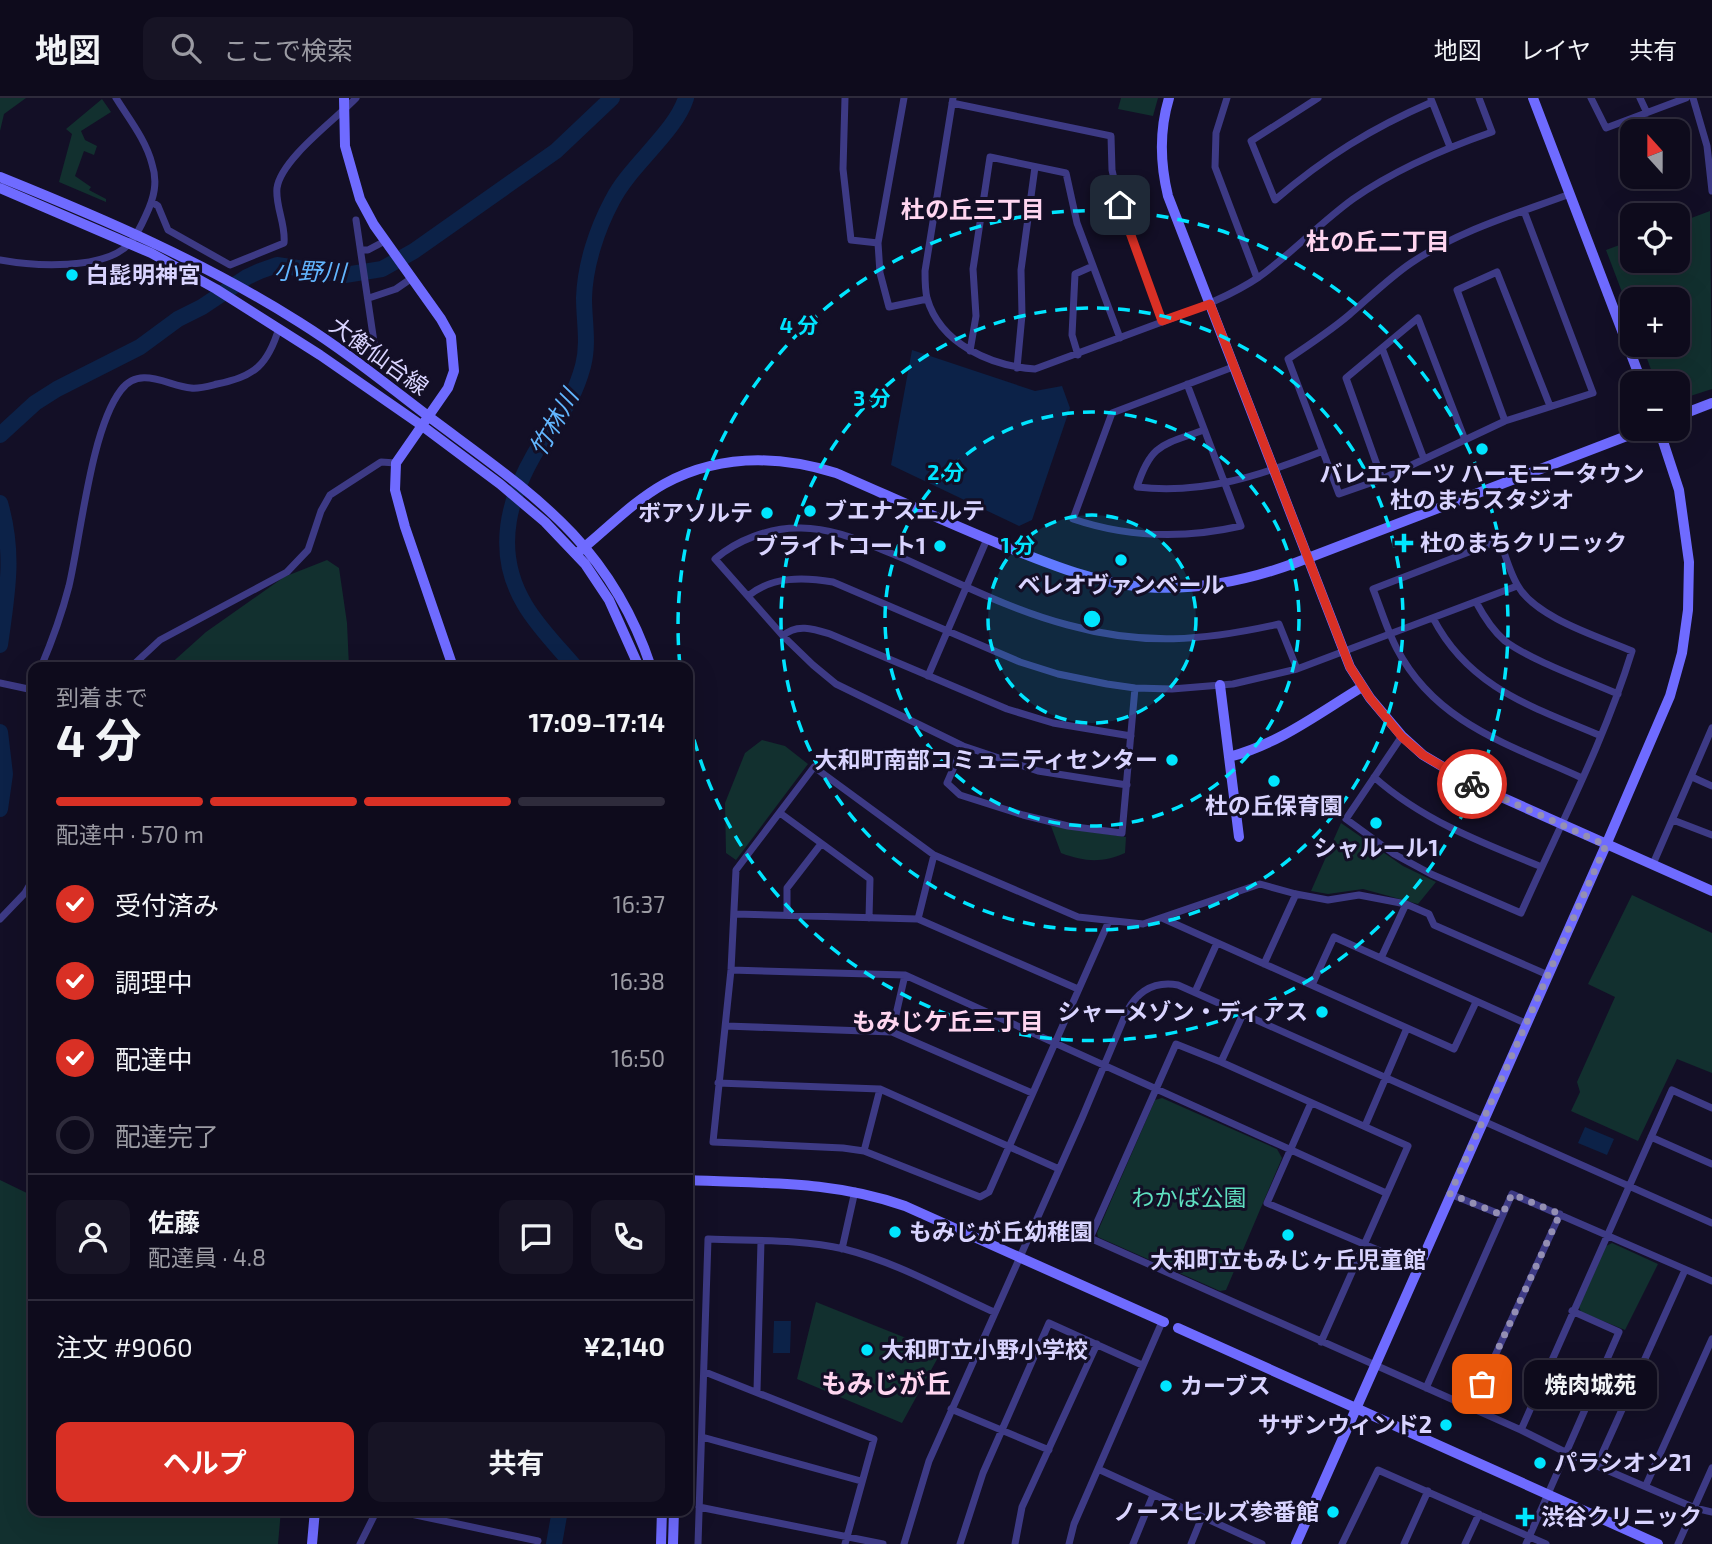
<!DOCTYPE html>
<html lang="ja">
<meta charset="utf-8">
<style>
:root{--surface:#0e0b1c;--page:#171425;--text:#f1f3f6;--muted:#9b9ba3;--line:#2e2b3b;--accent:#d93025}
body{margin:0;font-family:"Exo 2","Noto Sans JP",sans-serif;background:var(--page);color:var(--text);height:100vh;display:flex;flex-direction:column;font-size:26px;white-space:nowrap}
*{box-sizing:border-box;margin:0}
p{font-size:23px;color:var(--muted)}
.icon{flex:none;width:38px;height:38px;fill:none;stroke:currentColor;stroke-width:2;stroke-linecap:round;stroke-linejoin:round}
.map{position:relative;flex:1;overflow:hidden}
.side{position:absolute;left:28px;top:564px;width:665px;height:854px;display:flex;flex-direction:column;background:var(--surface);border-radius:14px;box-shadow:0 7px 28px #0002,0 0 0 2px var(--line)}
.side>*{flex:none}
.needle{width:46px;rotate:339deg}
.buttons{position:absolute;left:1620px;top:21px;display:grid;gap:14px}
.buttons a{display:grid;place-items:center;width:70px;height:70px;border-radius:14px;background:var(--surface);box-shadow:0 7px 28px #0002,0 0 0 2px var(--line);font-size:35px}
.pin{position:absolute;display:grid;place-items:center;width:60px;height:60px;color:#fff;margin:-30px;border-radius:14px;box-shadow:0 4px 10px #0006}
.courier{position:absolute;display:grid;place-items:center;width:70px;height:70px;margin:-35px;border:5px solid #d93025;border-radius:50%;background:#fff;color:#222;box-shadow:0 2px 9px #0007}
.bubble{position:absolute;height:49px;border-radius:14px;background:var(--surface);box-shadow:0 7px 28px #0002,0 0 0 2px var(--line);font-size:23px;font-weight:700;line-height:49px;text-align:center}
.headline em{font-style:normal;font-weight:700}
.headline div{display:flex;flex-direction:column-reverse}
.headline{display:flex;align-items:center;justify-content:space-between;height:119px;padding:0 28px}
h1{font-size:46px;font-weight:700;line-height:52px}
.bar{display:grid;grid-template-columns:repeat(4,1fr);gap:10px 7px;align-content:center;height:84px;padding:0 28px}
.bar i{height:9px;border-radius:5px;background:var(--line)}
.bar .current{background:var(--accent)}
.bar p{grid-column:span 4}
.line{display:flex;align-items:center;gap:18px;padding:0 28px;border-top:2px solid var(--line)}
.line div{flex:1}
.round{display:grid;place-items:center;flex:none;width:74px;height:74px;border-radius:14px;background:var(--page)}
ol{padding:0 28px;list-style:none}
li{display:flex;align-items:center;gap:21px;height:77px}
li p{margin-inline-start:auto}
li .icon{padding:7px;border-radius:50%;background:var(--accent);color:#fff;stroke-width:4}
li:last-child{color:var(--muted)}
li i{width:38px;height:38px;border:4px solid var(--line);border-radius:50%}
.primary-button{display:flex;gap:14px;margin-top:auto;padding:14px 28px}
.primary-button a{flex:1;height:80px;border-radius:14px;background:var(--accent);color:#fff;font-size:28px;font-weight:700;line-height:80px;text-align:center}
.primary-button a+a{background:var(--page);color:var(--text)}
header{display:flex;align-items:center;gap:42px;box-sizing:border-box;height:98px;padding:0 35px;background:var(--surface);border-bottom:2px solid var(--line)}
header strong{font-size:33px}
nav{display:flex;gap:38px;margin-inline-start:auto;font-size:24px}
.search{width:490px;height:63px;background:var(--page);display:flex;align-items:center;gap:18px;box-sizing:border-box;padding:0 24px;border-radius:14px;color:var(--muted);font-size:26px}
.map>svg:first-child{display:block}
.green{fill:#12302f}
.water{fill:#0c2248}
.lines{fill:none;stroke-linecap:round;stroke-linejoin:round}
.river{stroke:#0c2248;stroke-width:16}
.street{stroke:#3d3a85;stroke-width:7}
.secondary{stroke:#6f6bff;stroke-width:10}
.done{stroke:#948fb3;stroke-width:7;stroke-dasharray:0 12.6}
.route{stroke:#d93025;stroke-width:9}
.ring{fill:none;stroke:#00e5ff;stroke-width:3.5;stroke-dasharray:12 9}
.poi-dot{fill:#00e5ff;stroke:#130f26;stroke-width:2.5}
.labels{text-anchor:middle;stroke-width:6;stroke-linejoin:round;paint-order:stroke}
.poi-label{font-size:23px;font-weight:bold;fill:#d9d4ff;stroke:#130f26;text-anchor:start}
.street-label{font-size:23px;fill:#d9d4ff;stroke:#130f26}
.park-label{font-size:23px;fill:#5fe0c0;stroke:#130f26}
.neighbourhood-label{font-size:24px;font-weight:bold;fill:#ffd6f0;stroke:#130f26}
.water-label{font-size:24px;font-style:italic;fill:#62b6ff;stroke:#130f26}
.quarter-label{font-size:26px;font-weight:bold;fill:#ffd6f0;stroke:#130f26}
.centre{fill:#00e5ff;stroke:#130f26;stroke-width:3.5}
.ring-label{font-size:21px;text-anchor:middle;font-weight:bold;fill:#00e5ff;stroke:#130f26;stroke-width:6;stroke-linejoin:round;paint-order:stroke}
</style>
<header>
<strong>地図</strong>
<div class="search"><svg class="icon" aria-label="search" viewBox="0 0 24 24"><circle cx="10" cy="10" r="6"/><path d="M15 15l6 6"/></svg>ここで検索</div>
<nav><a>地図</a><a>レイヤ</a><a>共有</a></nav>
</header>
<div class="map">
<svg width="1712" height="1446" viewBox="0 0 1712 1446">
<rect width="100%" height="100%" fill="#130f26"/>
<path class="green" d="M0,0h26l-22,16 -4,17z
M1121,0h37l-5,18 -35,-7z
M102,1l9,13 -30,19 4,9 12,6 -3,9 -10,-4 -9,25 16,11 -2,3 17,9v3l-47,-20 13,-48 -6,-5z
M1710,113l2,178 -34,11v-17h-22l-14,-38h36v-46h-45v22l-27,-71 27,-10v21h45v-38z
M327,462l12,8 8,55 2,44h-182l39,-35 78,-55z
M762,642l23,6 23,18 -72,96 -10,-7 -1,-50 20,-50z
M1341,725l62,43 33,16 -18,22 -55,-15 -35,5 -17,-3z
M1051,728l75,11 -1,16c-23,10 -40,9 -64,0z
M1632,797l80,38v140l-35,-14 -39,82 -67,-30 9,-19 -3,-10 38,-85 -27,-13z
M1162,1000l115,51 5,9 -56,132 -6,1 -122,-54 -1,-4 58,-133z
M0,1082l33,16v314h248l-3,34h-278z
M1612,1145l46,21 -33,66 -44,-18 -2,-5 27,-61z
M816,1204l125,50 -39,71 -105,-44z"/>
<path class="water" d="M912,252l123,41 27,-5 8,22 -38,112 -13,6 -128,-61z
M1585,1029l29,12 -7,16 -29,-12z
M774,1223h17l-1,32h-17z"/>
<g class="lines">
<path class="river" d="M0,337l35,-32 22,-14 83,-42 38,-28 24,-12 45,-30 13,-6 17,-6 68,10 37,-6 32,-18 142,-100 56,-53
M0,405c15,51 7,91 0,142
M575,569c-17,-20 -37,-40 -50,-62 -34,-56 -15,-114 18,-165 19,-29 30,-38 40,-74 6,-23 1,-45 1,-68 1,-33 13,-69 28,-97 18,-36 63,-68 74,-103
M0,634l5,42 -5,35
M554,1446l6,-34"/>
<path class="street" d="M845,0l-2,71 8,71 27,3 2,30 9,34 38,-8
M953,0l-28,173c0,9 0,19 2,27 13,46 64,68 108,71l127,-47
M1227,0l-11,35 -1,34 42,111
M1318,0l-67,43 24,59c50,-43 97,-72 157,-98
M1591,0l15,30 80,-30
M1640,0l7,15
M1693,0l14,48 5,45
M1431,1l19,48
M952,5l159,33 1,34 8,35 42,117c34,-13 67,-25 97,-45 33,-24 61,-54 94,-78 43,-30 90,-50 139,-67l-13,-34
M152,104l6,4 10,24 62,35 54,-22c2,-19 -9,-37 -7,-55 4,-29 58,-68 79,-90
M1524,113l69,182 -88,28 -123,58 -43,15 -51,-135c21,-14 42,-28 61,-44 21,-18 40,-37 62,-52 49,-33 105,-49 159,-69
M356,122l19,129
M878,145l26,-145
M361,152h7l17,-9
M0,162c33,6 105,11 130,-17 6,-7 12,-19 16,-28 8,-17 12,-33 6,-51 -6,-24 -23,-45 -36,-66
M369,200l27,-9 16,-11
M1382,250l42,111
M970,253l6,-35 -3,-47 17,-112 76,16 11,50 43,115
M1078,257l-6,-20 3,-61 18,-8
M1017,270l5,-53 -1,-45 14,-103
M1187,286l54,142c-57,13 -112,12 -168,-7l39,-106 121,-46
M1505,323l-48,-131 40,-18 53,134
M1204,332c-41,15 -53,13 -67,57 66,8 125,-12 186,-36
M1382,381l-36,-101 72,-60 47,122
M748,498c24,-20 56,-19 85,-14l187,80 38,12 49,10 28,4 37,1 61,-5 64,-15 220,-83
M1476,504c8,15 16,28 29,39 27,20 81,39 113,53
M1433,520c36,70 100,89 168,118
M783,538c13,-13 31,-7 47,-2l177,75 46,14 78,13
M41,569c11,-26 21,-54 28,-81 12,-51 22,-157 52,-196 19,-25 47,-4 70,-2 8,1 18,-2 26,-4 38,-7 51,-20 62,-56
M131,569l29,-27 127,-68 21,-22 13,-39 9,-16 51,-33 15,1
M928,578l59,-137
M0,585l33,7
M1402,638l-56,83 48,35 37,20 90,39c38,-86 83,-171 111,-262 -32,-14 -96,-33 -114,-65 -8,-13 -13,-31 -18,-46l-127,49c8,20 14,41 24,60 39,75 114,96 185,129
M963,648l-16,37 13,12 63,20 45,11 54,7 13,-145
M1374,679c48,43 108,66 168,90
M1692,679l20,9
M1127,687l-89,-14 -75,-25 -127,-62 -23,-19 -30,-29 -68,-77c22,-19 54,-31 83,-31 36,-1 69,16 102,29 55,24 110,53 168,68 76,21 135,16 211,-1l18,45
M780,715l90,66 -1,39
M1673,722l39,15
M1653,766l59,-136
M735,816l183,5 160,70
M787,817v-27l34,-44
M1162,820l292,131 22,-47
M0,821l25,-26 8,-14
M918,821l16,-64
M1109,823l-120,271 -9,5 -116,-46 -21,-3 -130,-6 18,-172 5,-100 78,-103 120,88 144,62 65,7 117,-40 36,10 32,6 31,-5 47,9 23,10 5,11 114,50
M1381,860l25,-54
M1264,866l32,-70
M731,872l174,5 481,218
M1312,887l22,-48 191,86
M1195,894l22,-49
M726,928l166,6 140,61
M892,934l13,-57
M1221,964l22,-48
M718,985l162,6 179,80
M1311,1005l-44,100 151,64
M1365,1028l42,-98
M1651,1039l61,27
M864,1053l16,-62
M1450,1096l52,21
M842,1151l13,-58
M1321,1244l87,-196 -187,-84 -45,-18 -86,194 431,192 46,23 128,55 17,4
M705,1274l169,67 -29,105
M1426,1290l86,-194 200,87
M757,1293l4,-150
M1471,1310l89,-194
M951,1311l98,41
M1521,1332l151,-340 40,18
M702,1339l159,44
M1597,1367l88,-195
M1098,1371l164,75
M1646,1387l66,-146
M699,1409l184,37
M392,1412l146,31
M360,1446l17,-34
M698,1446l10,-305c45,2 93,0 136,10 52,13 101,41 150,63
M904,1446l25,-83 153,-343 45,-107c11,-20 28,-30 51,-26l534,238
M960,1446l23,-71 66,-150 93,42
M1015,1446l7,-37 75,-163
M1069,1446l5,-20 88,-202
M1133,1446l20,-49
M1191,1446l11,-27
M1342,1446l36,-74 168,74
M1404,1446l24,-53
M1465,1446l14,-30
M1526,1446l93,-212 -47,-21
M1678,1446l34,-76"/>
<path class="secondary" d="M344,0l1,48 15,53 14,26 67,94 10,18 3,34 -6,17 -52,75 -1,27 10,37 48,140
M1169,0c-10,33 -9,65 -1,98l182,471 20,31 32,38 21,19 49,29 240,107
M1533,0l109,285
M0,79c104,42 204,85 299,145 48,30 92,66 137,100 98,73 174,122 215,245
M0,90l151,65 65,36 104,66 101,70 79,59 45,38 40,42 24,36 30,67
M1678,318l34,-13
M576,456c29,-23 56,-52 88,-70 55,-30 114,-29 172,-11 55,24 110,49 166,72 45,18 92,38 142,42 52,4 102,-6 151,-24l350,-134
M1220,587l19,152
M1229,659c50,-13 90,-44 133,-70
M688,888v102
M688,1082c77,4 142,0 217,26l259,116
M1178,1230l480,216
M312,1446l3,-34
M661,1446l1,-34
M673,1446l1,-34
M1296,1446l310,-699 64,-149 12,-43 6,-43 1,-48 -10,-72 -20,-61"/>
</g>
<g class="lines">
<path class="done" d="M1472,686l134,61 -156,349 52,21 10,-21 48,20 -78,170"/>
<path class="route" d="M1120,107l42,116 48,-17 140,363 20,31 32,39 21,18 49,29"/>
</g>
<circle cx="1092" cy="521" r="104" fill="#00e5ff" fill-opacity=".12"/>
<g class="ring">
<circle cx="1092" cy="521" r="104"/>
<circle cx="1092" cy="521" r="207"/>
<circle cx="1092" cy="521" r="311"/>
<path d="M680 568A415 415 0 1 1 688 618"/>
</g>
<g class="poi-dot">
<circle cx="72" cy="177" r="7"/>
<circle cx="1482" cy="351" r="7"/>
<circle cx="810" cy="413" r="7"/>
<circle cx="767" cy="415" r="7"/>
<path d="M1400.5 434.5h7v7h7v7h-7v7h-7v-7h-7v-7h7z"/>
<circle cx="940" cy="448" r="7"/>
<circle cx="1121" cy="462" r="7"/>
<circle cx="1172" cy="662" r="7"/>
<circle cx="1274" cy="683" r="7"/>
<circle cx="1376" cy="725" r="7"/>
<circle cx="1322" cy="914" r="7"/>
<circle cx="895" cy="1134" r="7"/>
<circle cx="1288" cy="1137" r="7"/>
<circle cx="867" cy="1252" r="7"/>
<circle cx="1166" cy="1288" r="7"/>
<circle cx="1446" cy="1327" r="7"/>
<circle cx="1540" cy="1365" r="7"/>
<circle cx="1333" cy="1414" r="7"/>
<path d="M1521.5 1408.5h7v7h7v7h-7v7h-7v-7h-7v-7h7z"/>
</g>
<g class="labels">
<g class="poi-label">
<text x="86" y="185">白髭明神宮</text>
<text x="1482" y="384" text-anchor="middle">バレエアーツ ハーモニータウン<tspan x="1482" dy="26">杜のまちスタジオ</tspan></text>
<text x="824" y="421">ブエナスエルテ</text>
<text x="753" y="423" text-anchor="end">ボアソルテ</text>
<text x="1420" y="453">杜のまちクリニック</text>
<text x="926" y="456" text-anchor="end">ブライトコート1</text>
<text x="1121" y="495" text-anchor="middle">ベレオヴァンベール</text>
<text x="1158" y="670" text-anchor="end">大和町南部コミュニティセンター</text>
<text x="1274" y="716" text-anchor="middle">杜の丘保育園</text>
<text x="1376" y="758" text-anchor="middle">シャルール1</text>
<text x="1308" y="922" text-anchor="end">シャーメゾン・ディアス</text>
<text x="909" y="1142">もみじが丘幼稚園</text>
<text x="1288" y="1170" text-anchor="middle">大和町立もみじヶ丘児童館</text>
<text x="881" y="1260">大和町立小野小学校</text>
<text x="1180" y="1296">カーブス</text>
<text x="1432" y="1335" text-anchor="end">サザンウィンド2</text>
<text x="1554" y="1373">パラシオン21</text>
<text x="1319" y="1422" text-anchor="end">ノースヒルズ参番館</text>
<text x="1541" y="1427">渋谷クリニック</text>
</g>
<g class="street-label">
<text transform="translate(379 258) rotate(36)" y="8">大衡仙台線</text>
</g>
<g class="park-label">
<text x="1189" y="1108">わかば公園</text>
</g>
<g class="neighbourhood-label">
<text x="973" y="120">杜の丘三丁目</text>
<text x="1378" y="152">杜の丘二丁目</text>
<text x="948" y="932">もみじケ丘三丁目</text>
</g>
<g class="water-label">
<text transform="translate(310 174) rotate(2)" y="8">小野川</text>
<text transform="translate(554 325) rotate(-60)" y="8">竹林川</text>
</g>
<g class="quarter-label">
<text x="886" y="1295">もみじが丘</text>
</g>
</g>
<circle cx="1092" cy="521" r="10" class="centre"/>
<g class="ring-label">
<text x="799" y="235">4 分</text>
<text x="872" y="308">3 分</text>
<text x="946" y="382">2 分</text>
<text x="1018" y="455">1 分</text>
</g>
</svg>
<div class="buttons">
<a><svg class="needle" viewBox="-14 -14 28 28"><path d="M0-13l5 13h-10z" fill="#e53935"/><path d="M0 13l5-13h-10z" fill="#9b9ba3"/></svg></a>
<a><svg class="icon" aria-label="locate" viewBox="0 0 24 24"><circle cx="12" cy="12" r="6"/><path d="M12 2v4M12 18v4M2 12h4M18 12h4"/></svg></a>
<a>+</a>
<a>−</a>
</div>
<div class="pin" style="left:1482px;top:1286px;background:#ea580c"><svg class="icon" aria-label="bag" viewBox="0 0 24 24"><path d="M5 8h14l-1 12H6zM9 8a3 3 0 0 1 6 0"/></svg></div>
<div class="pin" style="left:1120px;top:107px;background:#1f2937"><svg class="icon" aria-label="home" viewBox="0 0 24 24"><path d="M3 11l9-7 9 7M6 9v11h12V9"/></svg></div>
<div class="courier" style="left:1472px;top:686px"><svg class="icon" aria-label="bike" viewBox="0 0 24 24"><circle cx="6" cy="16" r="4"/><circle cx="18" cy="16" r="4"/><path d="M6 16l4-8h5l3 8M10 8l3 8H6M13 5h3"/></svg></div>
<div class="bubble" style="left:1524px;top:1262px;width:133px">焼肉城苑</div>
<section class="side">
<div class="headline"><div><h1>4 分</h1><p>到着まで</p></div><em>17:09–17:14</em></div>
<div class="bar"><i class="current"></i><i class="current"></i><i class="current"></i><i></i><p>配達中 · 570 m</p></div>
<ol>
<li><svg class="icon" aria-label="check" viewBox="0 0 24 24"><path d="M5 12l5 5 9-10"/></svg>受付済み<p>16:37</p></li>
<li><svg class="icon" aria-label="check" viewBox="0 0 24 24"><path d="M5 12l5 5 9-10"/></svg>調理中<p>16:38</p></li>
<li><svg class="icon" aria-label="check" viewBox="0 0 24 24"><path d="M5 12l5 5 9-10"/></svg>配達中<p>16:50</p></li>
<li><i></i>配達完了</li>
</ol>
<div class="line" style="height:126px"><a class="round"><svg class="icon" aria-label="person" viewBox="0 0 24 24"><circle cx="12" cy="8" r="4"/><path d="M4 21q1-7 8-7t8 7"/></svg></a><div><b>佐藤</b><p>配達員 · 4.8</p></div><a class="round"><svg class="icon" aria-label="chat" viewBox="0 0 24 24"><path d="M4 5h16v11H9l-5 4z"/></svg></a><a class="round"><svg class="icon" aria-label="phone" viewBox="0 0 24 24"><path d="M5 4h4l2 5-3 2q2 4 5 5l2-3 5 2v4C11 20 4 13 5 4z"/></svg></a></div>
<div class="line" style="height:91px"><div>注文 #9060</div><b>¥2,140</b></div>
<div class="primary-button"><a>ヘルプ</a><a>共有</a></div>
</section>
</div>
